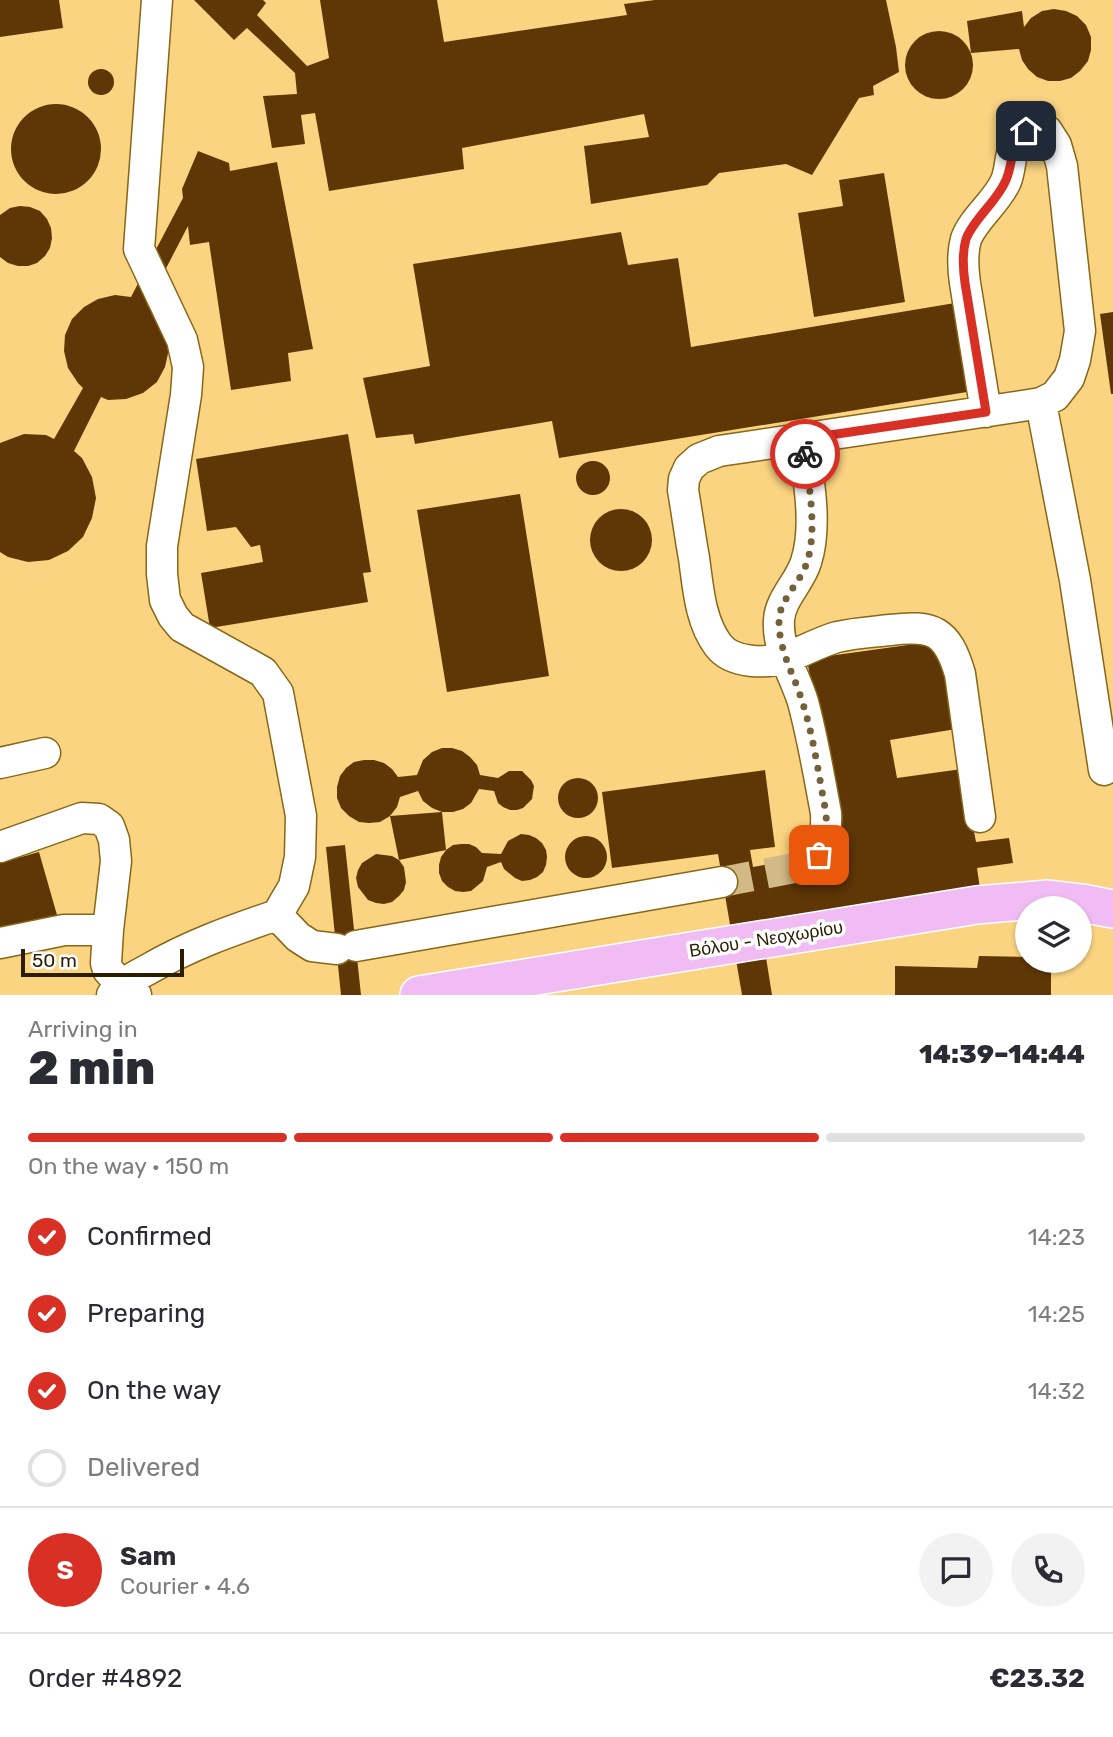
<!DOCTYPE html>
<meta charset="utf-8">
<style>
:root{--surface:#fff;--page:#f2f2f3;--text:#2b2b33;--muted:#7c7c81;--line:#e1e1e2;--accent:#d93025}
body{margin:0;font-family:Rubik,sans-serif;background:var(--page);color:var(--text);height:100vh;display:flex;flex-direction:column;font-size:26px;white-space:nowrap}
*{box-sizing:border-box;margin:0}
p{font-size:23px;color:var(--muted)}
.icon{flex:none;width:38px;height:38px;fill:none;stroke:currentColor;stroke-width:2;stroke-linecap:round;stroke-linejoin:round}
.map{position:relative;height:995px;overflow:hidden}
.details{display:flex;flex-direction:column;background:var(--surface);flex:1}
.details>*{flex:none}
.buttons{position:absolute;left:1015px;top:896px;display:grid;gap:14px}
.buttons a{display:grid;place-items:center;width:77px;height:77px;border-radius:50%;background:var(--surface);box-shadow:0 2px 5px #0004;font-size:35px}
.scale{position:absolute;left:21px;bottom:18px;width:163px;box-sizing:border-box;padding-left:7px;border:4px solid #2a1d00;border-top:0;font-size:19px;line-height:24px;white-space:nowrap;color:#2a1d00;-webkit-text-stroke:5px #fff;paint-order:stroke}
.pin{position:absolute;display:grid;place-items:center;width:60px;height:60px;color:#fff;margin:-30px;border-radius:14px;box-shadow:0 4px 10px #0006}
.courier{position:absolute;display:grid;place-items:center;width:70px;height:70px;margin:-35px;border:5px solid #d93025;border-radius:50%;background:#fff;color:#222;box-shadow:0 2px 9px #0007}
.summary em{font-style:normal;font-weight:800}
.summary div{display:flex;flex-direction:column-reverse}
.summary{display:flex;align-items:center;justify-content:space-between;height:119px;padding:0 28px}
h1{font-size:46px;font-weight:800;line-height:52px}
.bar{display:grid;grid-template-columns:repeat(4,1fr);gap:10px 7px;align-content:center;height:84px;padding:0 28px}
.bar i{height:9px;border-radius:5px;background:var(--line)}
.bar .selected{background:var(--accent)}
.bar p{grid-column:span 4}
.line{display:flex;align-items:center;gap:18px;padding:0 28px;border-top:2px solid var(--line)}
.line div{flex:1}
.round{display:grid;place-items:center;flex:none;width:74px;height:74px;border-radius:37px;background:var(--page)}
ol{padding:0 28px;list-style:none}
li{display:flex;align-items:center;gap:21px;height:77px}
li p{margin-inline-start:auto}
li .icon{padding:7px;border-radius:50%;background:var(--accent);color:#fff;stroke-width:4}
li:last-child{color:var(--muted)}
li i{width:38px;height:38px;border:4px solid var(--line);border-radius:50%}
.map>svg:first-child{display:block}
.built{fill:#fbd482;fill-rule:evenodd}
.building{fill:#5f3707}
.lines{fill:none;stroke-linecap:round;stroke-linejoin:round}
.minor-tunnel{stroke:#d2b985;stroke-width:30;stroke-dasharray:30 15;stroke-linecap:butt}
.minor-casing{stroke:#876718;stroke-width:33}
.major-casing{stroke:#fff;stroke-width:40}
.minor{stroke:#fff;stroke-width:30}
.major{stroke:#f1bcf4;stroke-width:37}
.done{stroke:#74613a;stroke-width:7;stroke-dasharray:0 12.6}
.route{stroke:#d93025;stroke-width:9}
.labels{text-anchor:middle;stroke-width:7;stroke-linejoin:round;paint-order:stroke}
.street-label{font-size:18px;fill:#2a1d00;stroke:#fff}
</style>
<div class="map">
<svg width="1113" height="995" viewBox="0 0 1113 995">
<rect width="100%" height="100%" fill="#fce0a6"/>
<path class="built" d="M0,0h1113v995h-1113zM1027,908h53v53h-53z"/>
<path class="building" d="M0,0h59l4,28 -63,9z
M194,0h69l3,3 -9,12 50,51 22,-8 -9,-58h117l7,42 183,-27 -3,-11 31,-4h231l10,47 3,25 -26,14 1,9 -15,3 -47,77 -26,-11 -67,9 -12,12 -116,19 -7,-58 65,-9 -5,-23 -182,34 2,21 -135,22 -14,-78 -14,2 4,29 -33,4 -9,-52 34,-2 -2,-21 -48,-45 -13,12z
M1054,9l12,2 11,5 9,9 5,12v13l-3,11 -8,10 -9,7 -11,3h-12l-11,-4 -9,-8 -6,-9 -3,-11 -48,4 -4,-32 55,-10 2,16 7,-9 11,-7z
M905 65a34 34 0 1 1 68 0a34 34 0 1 1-68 0Z
M88 82a13 13 0 1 1 26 0a13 13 0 1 1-26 0Z
M11 149a45 45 0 1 1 90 0a45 45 0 1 1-90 0Z
M198,151l31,12 1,8 47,-9 36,187 -25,4 3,28 -60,9 -22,-148 -19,3 -2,-19 -41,79 12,12 8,15 2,17 -4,18 -8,15 -14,11 -17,6 -18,1 -7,-3 -27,54 8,7 10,19 4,21 -4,20 -9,19 -15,14 -19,9 -21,2 -20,-5 -8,-5v-109l24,-9 22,1 8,4 29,-51 -5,-5 -10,-15 -4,-17 1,-16 7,-16 12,-12 14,-8 17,-4 16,2 52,-99 -1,-9z
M884,173l21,129 -91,15 -16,-104 45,-7 -4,-26z
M20,206l10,1 10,4 7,8 4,9 1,10 -2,10 -5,8 -8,7 -9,3h-10l-10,-3 -8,-6v-42l10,-7z
M621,232l7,33 50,-7 13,89 264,-44 12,89 -408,66 -7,-37 -137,23 -2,-10 -37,4 -13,-60 67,-12 -17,-102z
M1113,312v82h-2l-11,-80z
M348,434l23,138 -8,1 5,29 -158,26 -9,-55 62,-11 -3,-17 -9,2 -15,-20 -29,4 -11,-72z
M576 478a17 17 0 1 1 34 0a17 17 0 1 1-34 0Z
M520,494l29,182 -102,16 -30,-182z
M590 540a31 31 0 1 1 62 0a31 31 0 1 1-62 0Z
M944,640l12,89 -66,11 7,38 65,-9 14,73 33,-4 4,25 -36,5 3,21 -219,37 11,69h-30l-24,-141 -106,14 -10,-76 163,-22 10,77 -25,3 3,17 86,-16 -32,-192z
M442,748h10l10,3 8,6 7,8 3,10 18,3 11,-7h13l9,9 3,6 -2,13 -9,9 -6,2h-7l-7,-3 -5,-4 -4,-12 -15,-2 -8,14 -8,6 -10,3h-11l-10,-4 -9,-7 -5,-10 -18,6 -3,10 -7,9 52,-4 4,38 -47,10 5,7 2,15 -2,8 -5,6 -7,6 -8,2 -8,-1 -8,-3 -10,-13 -2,-9 2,-8 4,-7 14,-9 16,2 7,4 -9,-44 -10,6 -11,1 -10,-1 -10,-6 -8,-8 -4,-10v-11l3,-11 6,-8 8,-6 10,-2h10l10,3 8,6 6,8 19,-2 6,-15 9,-8z
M558 798a20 20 0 1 1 40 0a20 20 0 1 1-40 0Z
M521,834l8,1 7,3 6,5 4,7 1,7 -1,8 -3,7 -6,5 -7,3 -8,1 -7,-3 -11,-9 -3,-7 -14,5 -4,14 -12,10 -8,1 -8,-1 -7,-4 -6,-6 -3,-8v-8l2,-8 5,-7 7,-5 8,-1h8l7,3 6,6 19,1 7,-13z
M565 857a21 21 0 1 1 42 0a21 21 0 1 1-42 0Z
M345,845l16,150h-20l-15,-148z
M39,852l18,63 -57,17v-69z
M979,956l48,1v4h24v34h-156v-29l82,2z"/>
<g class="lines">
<path class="minor-tunnel" d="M722,882l78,-15 11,-4 8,-8"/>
<defs>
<path id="minor" d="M1041,403l34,177 29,190
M803,439c5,38 15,86 3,123 -6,20 -26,37 -27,58 -2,30 16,55 24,82 10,37 16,74 23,111 1,16 -1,28 -7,42
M0,763l45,-10
M980,817l-20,-143c-13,-44 -27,-49 -70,-44 -18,2 -36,3 -53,7 -17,5 -33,14 -49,20 -21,7 -56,7 -70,-12 -18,-24 -20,-58 -24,-87 -4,-22 -7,-45 -11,-68l1,-11 5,-11 10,-9 20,-8 303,-45 19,-3 14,-7 14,-18 6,-18 5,-29 -18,-165 -6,-21 -9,-14c-10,-2 -19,-3 -26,4 -12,11 -9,31 -15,46 -9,21 -32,37 -40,58 -4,14 -3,30 -1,44l21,129
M0,847l82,-29 17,1 10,7 5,14 2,21 -8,69 -2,33 2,7 13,15 15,10
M277,915l21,22 14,9 25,3
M0,943l64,-13h44
M356,946l366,-64
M112,995c10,-12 22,-18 35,-25 43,-25 83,-39 130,-55l17,-29 6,-29 1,-41 -23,-123 -15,-21 -81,-45 -9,-11 -8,-16 -3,-26v-28l24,-151 2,-28 -6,-27 -43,-91 18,-249"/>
<path id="major" d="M419,995l558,-90 71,-6 34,4 31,6"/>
</defs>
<use href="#minor" class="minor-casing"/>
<use href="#major" class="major-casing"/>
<use href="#minor" class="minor"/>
<use href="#major" class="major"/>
</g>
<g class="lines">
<path class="done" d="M805,454c4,33 13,79 1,111 -7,19 -28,37 -27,57 0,30 16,54 24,82 11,35 16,73 23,109 1,16 -1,27 -7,42"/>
<path class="route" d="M805,454l-2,-15 183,-27 -21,-129c-2,-14 -3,-30 1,-44 8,-21 31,-37 40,-59 8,-18 3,-35 20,-49"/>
</g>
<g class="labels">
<g class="street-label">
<text transform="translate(766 939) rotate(-9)" y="6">Βόλου - Νεοχωρίου</text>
</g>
</g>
</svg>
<div class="buttons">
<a><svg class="icon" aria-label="layers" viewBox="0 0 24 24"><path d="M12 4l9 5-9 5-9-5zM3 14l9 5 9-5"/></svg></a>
</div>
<div class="scale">50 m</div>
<div class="pin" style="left:819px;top:855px;background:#ea580c"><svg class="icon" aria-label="bag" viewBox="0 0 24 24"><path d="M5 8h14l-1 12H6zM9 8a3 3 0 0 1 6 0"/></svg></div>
<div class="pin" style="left:1026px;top:131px;background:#1f2937"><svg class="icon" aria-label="home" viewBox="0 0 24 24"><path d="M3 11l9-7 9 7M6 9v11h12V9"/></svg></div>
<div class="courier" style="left:805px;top:454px"><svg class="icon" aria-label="bike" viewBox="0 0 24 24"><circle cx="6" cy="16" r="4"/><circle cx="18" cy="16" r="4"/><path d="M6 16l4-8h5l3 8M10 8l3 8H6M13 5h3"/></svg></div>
</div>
<section class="details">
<div class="summary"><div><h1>2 min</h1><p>Arriving in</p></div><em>14:39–14:44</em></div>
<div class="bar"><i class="selected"></i><i class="selected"></i><i class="selected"></i><i></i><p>On the way · 150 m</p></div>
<ol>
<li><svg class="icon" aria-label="check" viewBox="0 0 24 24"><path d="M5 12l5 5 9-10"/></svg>Confirmed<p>14:23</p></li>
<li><svg class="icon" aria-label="check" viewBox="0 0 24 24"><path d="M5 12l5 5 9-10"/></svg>Preparing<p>14:25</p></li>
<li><svg class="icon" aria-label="check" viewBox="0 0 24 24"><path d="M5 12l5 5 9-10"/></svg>On the way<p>14:32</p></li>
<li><i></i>Delivered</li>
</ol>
<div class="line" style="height:126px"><b class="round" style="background:var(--accent);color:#fff">S</b><div><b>Sam</b><p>Courier · 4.6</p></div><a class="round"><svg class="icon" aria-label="chat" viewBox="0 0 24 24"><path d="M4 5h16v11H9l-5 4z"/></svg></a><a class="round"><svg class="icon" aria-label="phone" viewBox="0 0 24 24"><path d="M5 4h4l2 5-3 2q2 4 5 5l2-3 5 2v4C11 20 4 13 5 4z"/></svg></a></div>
<div class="line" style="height:91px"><div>Order #4892</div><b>€23.32</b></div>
</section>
